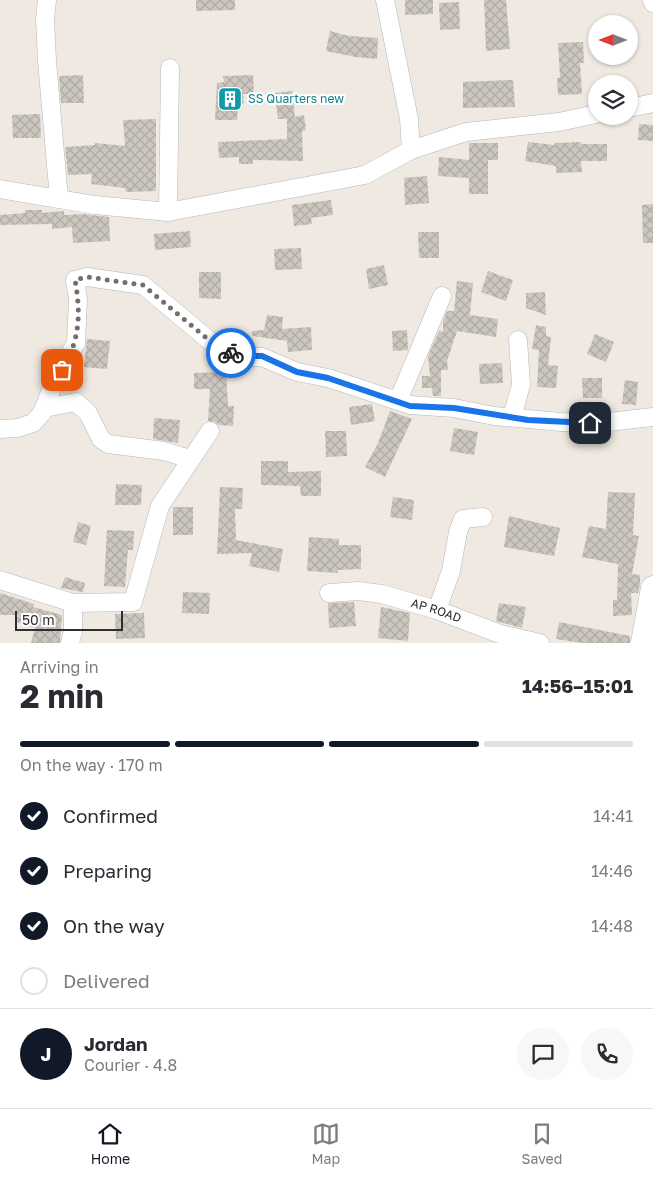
<!DOCTYPE html>
<meta charset="utf-8">
<style>
:root{--surface:#fff;--page:#f7f7f7;--text:#2b2b33;--muted:#7c7c81;--line:#e1e1e2;--accent:#111827}
body{margin:0;font-family:"Golos Text",sans-serif;background:var(--page);color:var(--text);height:100vh;display:flex;flex-direction:column;font-size:19px;white-space:nowrap}
*{box-sizing:border-box;margin:0}
p{font-size:16px;color:var(--muted)}
.icon{flex:none;width:28px;height:28px;fill:none;stroke:currentColor;stroke-width:2;stroke-linecap:round;stroke-linejoin:round}
.map{position:relative;height:643px;overflow:hidden}
.sheet{display:flex;flex-direction:column;background:var(--surface);flex:1}
.sheet>*{flex:none}
.needle{width:32px;rotate:270deg}
.controls{position:absolute;left:588px;top:15px;display:grid;gap:10px}
.controls a{display:grid;place-items:center;width:50px;height:50px;border-radius:50%;background:var(--surface);box-shadow:0 1px 4px #0004;font-size:25px}
.scale{position:absolute;left:15px;bottom:12px;width:108px;box-sizing:border-box;padding-left:5px;border:2px solid #2e2e2e;border-top:0;font-size:14px;line-height:18px;white-space:nowrap;color:#2e2e2e;-webkit-text-stroke:4px #fff;paint-order:stroke}
.pin{position:absolute;display:grid;place-items:center;width:42px;height:42px;color:#fff;margin:-21px;border-radius:10px;box-shadow:0 2px 8px #0006}
.courier{position:absolute;display:grid;place-items:center;width:50px;height:50px;margin:-25px;border:4px solid #1a73e8;border-radius:50%;background:#fff;color:#222;box-shadow:0 1px 6px #0007}
.headline em{font-style:normal;font-weight:700}
.headline div{display:flex;flex-direction:column-reverse}
.headline{display:flex;align-items:center;justify-content:space-between;height:85px;padding:0 20px}
h1{font-size:32px;font-weight:700;line-height:38px}
.bar{display:grid;grid-template-columns:repeat(4,1fr);gap:8px 5px;align-content:center;height:60px;padding:0 20px}
.bar i{height:6px;border-radius:4px;background:var(--line)}
.bar .selected{background:var(--accent)}
.bar p{grid-column:span 4}
.line{display:flex;align-items:center;gap:12px;padding:0 20px;border-top:1px solid var(--line)}
.line div{flex:1}
.round{display:grid;place-items:center;flex:none;width:52px;height:52px;border-radius:26px;background:var(--page)}
ol{padding:0 20px;list-style:none}
li{display:flex;align-items:center;gap:15px;height:55px}
li p{margin-inline-start:auto}
li .icon{padding:5px;border-radius:50%;background:var(--accent);color:#fff;stroke-width:4}
li:last-child{color:var(--muted)}
li i{width:28px;height:28px;border:2px solid var(--line);border-radius:50%}
.tab-bar{display:flex;justify-content:space-around;align-items:center;height:70px;border-top:1px solid var(--line);background:var(--surface);font-size:14px;color:var(--muted)}
.tab-bar a{display:grid;justify-items:center;gap:2px}
.tab-bar .selected{color:var(--accent)}
.map>svg:first-child{display:block}
.building{fill:url(#building-cross-hatch)}
.lines{fill:none;stroke-linecap:round;stroke-linejoin:round}
.street-casing{stroke:#b4b7c1;stroke-width:19}
.secondary-casing{stroke:#b4b7c1;stroke-width:25}
.street{stroke:#fff;stroke-width:18}
.secondary{stroke:#fff;stroke-width:24}
.done{stroke:#726f6d;stroke-width:5;stroke-dasharray:0 9}
.route{stroke:#1a73e8;stroke-width:6}
.labels{text-anchor:middle;stroke-width:4;stroke-linejoin:round;paint-order:stroke}
.culture-label{font-size:12px;fill:#0d838f;stroke:#fff;text-anchor:start}
.street-label{font-size:12px;fill:#2e2e2e;stroke:#fff}
</style>
<div class="map">
<svg width="653" height="643" viewBox="0 0 653 643">
<defs>
<pattern id="building-cross-hatch" width="8" height="8" patternUnits="userSpaceOnUse" patternTransform="scale(1.25)"><rect width="8" height="8" fill="#cbc7bf"/><path d="M0 0l8 8M0 8l8-8" fill="none" stroke="#afaba4"/></pattern>
</defs>
<rect width="100%" height="100%" fill="#efe9e1"/>
<path class="building" d="M196,0h39v10l-39,1z
M405,0h28v14l-28,1z
M484,0h22l4,49 -24,2z
M459,2l1,27 -20,1 -1,-27z
M330,31l19,5 29,2 -1,21 -21,-2 -30,-6z
M583,42l1,21h-4l2,31 -24,1 -1,-17h3l-2,-35z
M83,75l1,28h-23l-2,-27z
M253,75l1,19h-11l1,9 -6,3 -1,14h-22l2,-37 7,-1 -1,-6z
M513,80l2,27 -52,1v-26z
M292,91l3,26 9,-2 2,15 -4,1 1,30 -50,-1v4h-14v-7l-20,1 -1,-16 69,-3v-20h-9l-3,-26z
M40,114l1,24h-28l-1,-23z
M156,119v72l-30,1 -1,-4 -34,-4 1,-10 -24,1 -3,-28 30,-2v-2l30,3 -2,-26z
M639,124l14,1v16l-15,-1z
M528,142l27,3v-2l26,-1v2h26v17h-26l1,11 -26,1v-7l-31,-5z
M469,143h29v17h-10v34h-19v-16l-31,-2 1,-19 30,3z
M427,176l2,27 -24,2 -1,-27z
M331,200l2,15 -22,3 1,6 -18,2 -2,-21z
M653,204v39h-10l-1,-38z
M25,210h17v3l22,-2v4l19,-1 26,3 1,24 -37,2 -1,-16 -20,2v-5l-52,1v-10l25,-2z
M190,231l1,16 -36,3 -1,-16z
M418,232h21v26h-20z
M301,248l1,21 -27,1 -1,-21z
M384,265l4,20 -19,4 -3,-20z
M488,271l25,9 -7,21 -25,-9z
M199,272h22v27l-22,-1z
M457,281l16,2 -3,32 28,4 -2,18 -39,-6 -10,30 1,9h-7v26h-8l-1,-8h-10v-12h8l-2,-20 11,-25 4,1v-11l4,-10h7z
M545,292l1,23 -20,-7v-15z
M267,315l16,2 -1,12 29,-2 1,23 -24,2 -1,-11 -35,-5v-5l12,-1z
M536,325l10,2v9l5,1 -3,28 10,1 -2,22 -19,-1 2,-37 -7,-1z
M407,330l1,20 -15,1 -1,-20z
M595,334l19,8 -8,20 -19,-8z
M87,339l23,2 -3,28 -23,-2z
M502,363l1,20 -23,1 -1,-20z
M226,372l2,34h6l-1,20 -14,-1 -4,-3 -7,-1 2,-32h-16v-16z
M582,378h20v20h-19z
M625,380l13,2 -2,23 -14,-1z
M372,404l3,17 -24,4 -2,-18z
M390,411l22,8 -27,58 -20,-10 13,-24z
M154,418l26,2 -2,23 -25,-4z
M454,428l24,4 -4,23 -24,-4z
M325,431h21l1,25 -21,1z
M261,461h27v11l33,-1v25h-20l-1,-10 -39,-1z
M116,484l26,1 -1,20h-26z
M220,487l23,1 -1,21h-7l1,31 47,9 -4,23 -30,-6 3,-13 -35,1z
M608,492l27,1 -2,42 6,1 -7,38 8,1v10l-2,8h-7l1,22 -19,1v-16h4l1,-36 -36,-7 7,-31 17,3z
M393,497l21,3 -2,20 -22,-3z
M173,507h20v28h-20z
M509,516l51,12 -6,28 -50,-9z
M78,522l13,4 -5,19 -13,-3z
M107,530l27,1 -1,19h-5l-3,37 -21,-1z
M309,537l30,2v6h22v24l-23,1v3l-31,-2z
M65,577l20,6 -2,9 -22,-4z
M183,592l27,1 -1,21 -27,-1z
M0,593l34,11 -1,3 29,8 -2,28h-29l4,-15 -19,-6 2,-7h-18z
M354,602l2,24 -27,2 -1,-25z
M499,603l27,4 -4,21 -26,-7z
M381,607l29,6 -2,28 -30,-3z
M144,613l1,25 -29,1 -1,-25z
M559,622l71,14v7h-49l-25,-4z"/>
<g class="lines">
<defs>
<g id="street">
<path d="M47,0l-2,19 2,42 12,138"/>
<path d="M385,0l24,119 2,31"/>
<path d="M652,0l1,3"/>
<path d="M629,108l24,-5"/>
<path d="M0,189l95,16 73,7 197,-37 46,-25 55,-18 93,-10 37,-8"/>
<path d="M168,212l2,-144"/>
<path d="M398,401l44,-105"/>
<path d="M44,408l32,-6 12,11 13,26 7,5 56,7 26,8"/>
<path d="M512,417l9,-32 -3,-45"/>
<path d="M0,429l18,-1 15,-5 9,-10 13,-33 21,-37 2,-44 -3,-19 12,-3 56,8 73,61 25,11h21l35,15 31,6 82,27 44,3 40,8 67,6 39,1 53,-6"/>
<path d="M0,580l73,23 60,-1 27,-96 50,-75"/>
<path id="s1" d="M329,593l29,-2 24,3 55,16 63,24 40,9"/>
<path d="M437,610l14,-39 7,-39 5,-13 20,-2"/>
<path d="M70,643l3,-12v-28"/>
</g>
<path id="secondary" d="M643,643l10,-55"/>
</defs>
<use href="#street" class="street-casing"/>
<use href="#secondary" class="secondary-casing"/>
<use href="#street" class="street"/>
<use href="#secondary" class="secondary"/>
</g>
<g class="lines">
<path class="done" d="M62,370c18,-30 19,-56 13,-90l12,-3 56,8 73,61 15,7"/>
<path class="route" d="M231,353l10,3h21l35,16 31,6 82,28 44,2 74,12 62,3"/>
</g>
<defs>
<symbol id="building-square" viewBox="-11 -11 22 22"><rect x="-9" y="-9" width="18" height="18" rx="4" fill="#0f9aa8" stroke="#fff"/><path d="M-4-6H4V6H1V3H-1V6H-4ZM-2.5-4.3h1.7v1.8h-1.7ZM.8-4.3h1.7v1.8H.8ZM-2.5-1h1.7V.8h-1.7ZM.8-1h1.7V.8H.8Z" fill="#fff"/></symbol>
</defs>
<g fill-rule="evenodd">
<use href="#building-square" x="216" y="85" width="28" height="28"/>
</g>
<g class="labels">
<g class="culture-label">
<text x="248" y="103">SS Quarters new</text>
</g>
<g class="street-label">
<text dy="4" stroke="none"><textPath href="#s1" startOffset="110">AP ROAD</textPath></text>
</g>
</g>
</svg>
<div class="controls">
<a><svg class="needle" viewBox="-14 -14 28 28"><path d="M0-13l5 13h-10z" fill="#e53935"/><path d="M0 13l5-13h-10z" fill="#7c7c81"/></svg></a>
<a><svg class="icon" aria-label="layers" viewBox="0 0 24 24"><path d="M12 4l9 5-9 5-9-5zM3 14l9 5 9-5"/></svg></a>
</div>
<div class="scale">50 m</div>
<div class="pin" style="left:62px;top:370px;background:#ea580c"><svg class="icon" aria-label="bag" viewBox="0 0 24 24"><path d="M5 8h14l-1 12H6zM9 8a3 3 0 0 1 6 0"/></svg></div>
<div class="pin" style="left:590px;top:423px;background:#1f2937"><svg class="icon" aria-label="home" viewBox="0 0 24 24"><path d="M3 11l9-7 9 7M6 9v11h12V9"/></svg></div>
<div class="courier" style="left:231px;top:353px"><svg class="icon" aria-label="bike" viewBox="0 0 24 24"><circle cx="6" cy="16" r="4"/><circle cx="18" cy="16" r="4"/><path d="M6 16l4-8h5l3 8M10 8l3 8H6M13 5h3"/></svg></div>
</div>
<section class="sheet">
<div class="headline"><div><h1>2 min</h1><p>Arriving in</p></div><em>14:56–15:01</em></div>
<div class="bar"><i class="selected"></i><i class="selected"></i><i class="selected"></i><i></i><p>On the way · 170 m</p></div>
<ol>
<li><svg class="icon" aria-label="check" viewBox="0 0 24 24"><path d="M5 12l5 5 9-10"/></svg>Confirmed<p>14:41</p></li>
<li><svg class="icon" aria-label="check" viewBox="0 0 24 24"><path d="M5 12l5 5 9-10"/></svg>Preparing<p>14:46</p></li>
<li><svg class="icon" aria-label="check" viewBox="0 0 24 24"><path d="M5 12l5 5 9-10"/></svg>On the way<p>14:48</p></li>
<li><i></i>Delivered</li>
</ol>
<div class="line" style="height:90px"><b class="round" style="background:var(--accent);color:#fff">J</b><div><b>Jordan</b><p>Courier · 4.8</p></div><a class="round"><svg class="icon" aria-label="chat" viewBox="0 0 24 24"><path d="M4 5h16v11H9l-5 4z"/></svg></a><a class="round"><svg class="icon" aria-label="phone" viewBox="0 0 24 24"><path d="M5 4h4l2 5-3 2q2 4 5 5l2-3 5 2v4C11 20 4 13 5 4z"/></svg></a></div>
</section>
<nav class="tab-bar">
<a class="selected"><svg class="icon" aria-label="home" viewBox="0 0 24 24"><path d="M3 11l9-7 9 7M6 9v11h12V9"/></svg>Home</a>
<a><svg class="icon" aria-label="map" viewBox="0 0 24 24"><path d="M3 6l6-2 6 2 6-2v14l-6 2-6-2-6 2zM9 4v14M15 6v14"/></svg>Map</a>
<a><svg class="icon" aria-label="saved" viewBox="0 0 24 24"><path d="M7 4h10v16l-5-4-5 4z"/></svg>Saved</a>
</nav>
